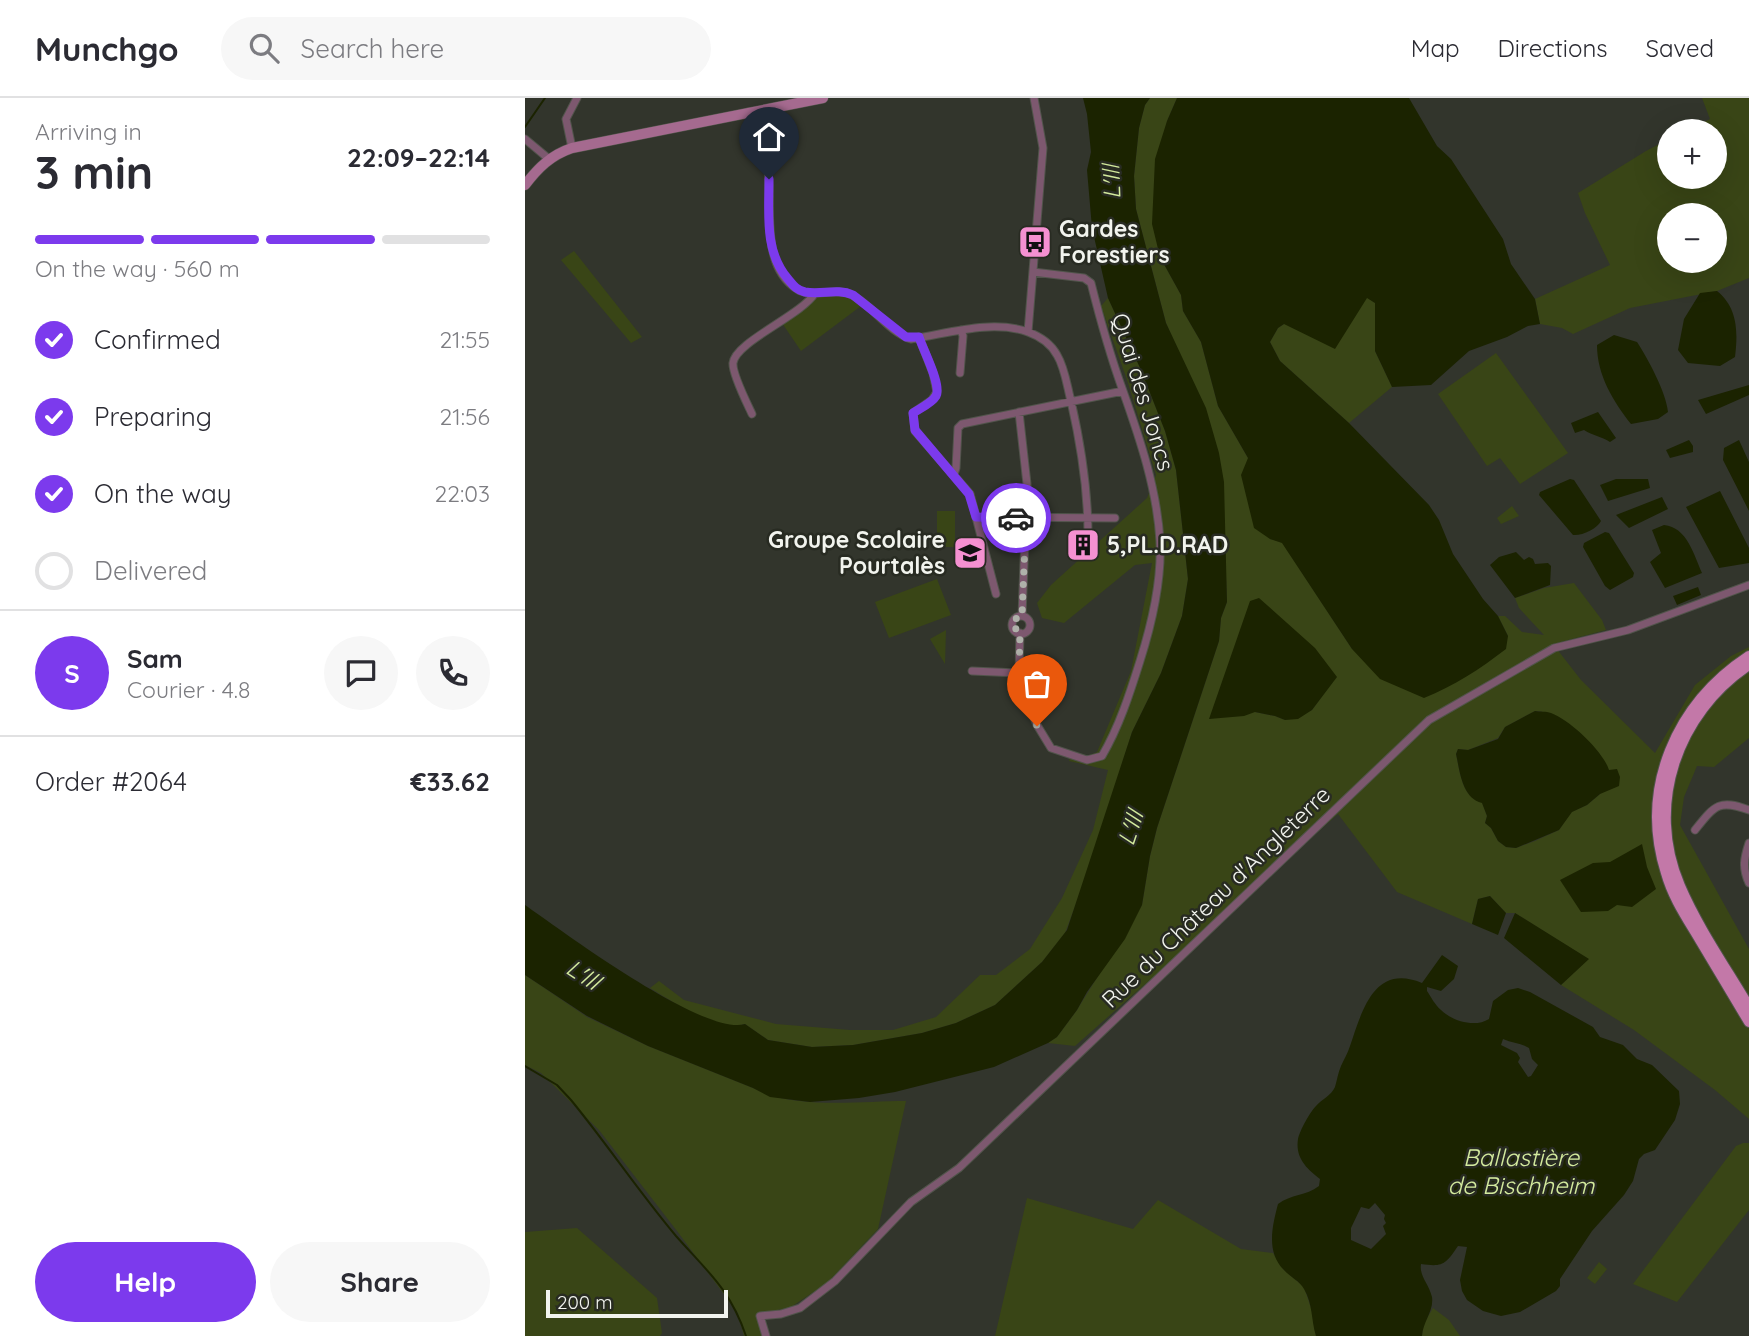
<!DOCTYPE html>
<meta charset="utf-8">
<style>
:root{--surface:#fff;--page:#f7f7f7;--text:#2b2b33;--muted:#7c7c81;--line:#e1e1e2;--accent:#7c3aed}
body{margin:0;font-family:Quicksand,sans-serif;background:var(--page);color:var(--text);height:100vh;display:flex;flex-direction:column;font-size:26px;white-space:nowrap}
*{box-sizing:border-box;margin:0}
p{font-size:23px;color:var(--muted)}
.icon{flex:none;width:38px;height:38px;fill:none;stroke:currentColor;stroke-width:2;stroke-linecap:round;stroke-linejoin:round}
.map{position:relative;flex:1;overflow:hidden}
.panel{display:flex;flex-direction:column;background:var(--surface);width:525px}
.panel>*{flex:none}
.buttons{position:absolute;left:1132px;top:21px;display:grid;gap:14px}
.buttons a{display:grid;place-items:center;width:70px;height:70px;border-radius:50%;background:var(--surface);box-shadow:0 7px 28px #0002;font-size:35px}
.scale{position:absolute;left:21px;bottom:18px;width:182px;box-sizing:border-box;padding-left:7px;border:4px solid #f2f4ee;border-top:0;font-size:19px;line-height:24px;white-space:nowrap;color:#f2f4ee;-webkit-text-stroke:5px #282b22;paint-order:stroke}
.pin{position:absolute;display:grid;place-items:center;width:60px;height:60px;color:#fff;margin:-72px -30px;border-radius:50% 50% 50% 0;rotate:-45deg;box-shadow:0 0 7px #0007}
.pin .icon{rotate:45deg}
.courier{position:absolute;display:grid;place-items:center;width:70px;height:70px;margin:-35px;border:5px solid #7c3aed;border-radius:50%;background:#fff;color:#222;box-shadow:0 2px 9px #0007}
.headline em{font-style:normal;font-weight:700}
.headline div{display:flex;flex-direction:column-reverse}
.headline{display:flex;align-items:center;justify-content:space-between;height:119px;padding:0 35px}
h1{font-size:46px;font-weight:700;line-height:52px}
.bar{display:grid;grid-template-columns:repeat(4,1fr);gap:10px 7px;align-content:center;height:84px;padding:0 35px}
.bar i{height:9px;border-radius:5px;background:var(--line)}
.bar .on{background:var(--accent)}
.bar p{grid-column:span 4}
.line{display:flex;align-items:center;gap:18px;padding:0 35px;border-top:2px solid var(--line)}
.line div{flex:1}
.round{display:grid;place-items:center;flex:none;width:74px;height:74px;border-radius:37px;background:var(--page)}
ol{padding:0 35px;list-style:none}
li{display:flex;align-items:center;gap:21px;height:77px}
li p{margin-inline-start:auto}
li .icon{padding:7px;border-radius:50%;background:var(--accent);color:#fff;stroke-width:4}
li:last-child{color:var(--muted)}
li i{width:38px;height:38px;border:4px solid var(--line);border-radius:50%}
.action{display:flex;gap:14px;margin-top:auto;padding:14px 35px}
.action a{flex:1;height:80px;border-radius:42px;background:var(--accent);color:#fff;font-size:28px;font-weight:700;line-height:80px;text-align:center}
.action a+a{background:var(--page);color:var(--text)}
header{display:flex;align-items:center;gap:42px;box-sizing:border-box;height:98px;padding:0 35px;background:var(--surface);border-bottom:2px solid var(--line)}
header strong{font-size:33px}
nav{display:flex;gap:38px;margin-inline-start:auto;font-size:24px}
.search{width:490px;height:63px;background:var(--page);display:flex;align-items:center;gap:18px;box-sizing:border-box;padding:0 24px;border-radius:38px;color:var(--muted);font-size:26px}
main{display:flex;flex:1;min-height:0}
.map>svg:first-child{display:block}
.green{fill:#394516;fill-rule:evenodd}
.water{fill:#1b2300;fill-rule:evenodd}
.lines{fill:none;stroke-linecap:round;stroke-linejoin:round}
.stream{stroke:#1b2300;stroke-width:2}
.minor-casing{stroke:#51544b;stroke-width:9}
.secondary-casing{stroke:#51544b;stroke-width:11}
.primary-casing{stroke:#51544b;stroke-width:12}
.minor{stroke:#7d586f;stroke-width:7}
.secondary{stroke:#a56a8f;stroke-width:10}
.primary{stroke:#c378a8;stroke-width:10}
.done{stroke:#afb1aa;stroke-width:7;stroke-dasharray:0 12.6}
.route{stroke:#7c3aed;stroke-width:9}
.labels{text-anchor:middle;stroke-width:5;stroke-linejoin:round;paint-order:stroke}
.poi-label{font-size:23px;font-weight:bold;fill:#f2f4ee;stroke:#282b22;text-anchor:start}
.street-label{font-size:23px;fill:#f2f4ee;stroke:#282b22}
.water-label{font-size:24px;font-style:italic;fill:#d4eb9e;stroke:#282b22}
</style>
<header>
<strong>Munchgo</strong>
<div class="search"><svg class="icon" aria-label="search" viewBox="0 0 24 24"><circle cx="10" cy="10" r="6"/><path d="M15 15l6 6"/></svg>Search here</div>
<nav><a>Map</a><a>Directions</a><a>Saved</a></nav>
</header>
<main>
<section class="panel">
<div class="headline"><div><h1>3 min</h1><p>Arriving in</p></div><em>22:09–22:14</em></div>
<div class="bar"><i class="on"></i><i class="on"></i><i class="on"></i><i></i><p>On the way · 560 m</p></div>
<ol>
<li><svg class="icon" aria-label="check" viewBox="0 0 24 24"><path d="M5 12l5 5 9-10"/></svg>Confirmed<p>21:55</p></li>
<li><svg class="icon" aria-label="check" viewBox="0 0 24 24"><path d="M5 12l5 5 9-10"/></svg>Preparing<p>21:56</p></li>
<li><svg class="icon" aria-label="check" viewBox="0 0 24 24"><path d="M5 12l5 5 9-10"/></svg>On the way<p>22:03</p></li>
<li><i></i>Delivered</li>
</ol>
<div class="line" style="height:126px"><b class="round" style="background:var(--accent);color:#fff">S</b><div><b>Sam</b><p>Courier · 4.8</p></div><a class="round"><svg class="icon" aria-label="chat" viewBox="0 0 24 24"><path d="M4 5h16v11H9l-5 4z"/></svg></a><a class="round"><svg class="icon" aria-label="phone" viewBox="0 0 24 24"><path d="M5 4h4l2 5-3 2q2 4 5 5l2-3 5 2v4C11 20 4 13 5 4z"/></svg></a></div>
<div class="line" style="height:91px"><div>Order #2064</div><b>€33.62</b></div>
<div class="action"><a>Help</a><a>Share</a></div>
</section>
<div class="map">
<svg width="1224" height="1238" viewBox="0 0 1224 1238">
<rect width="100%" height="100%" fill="#32352c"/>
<path class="green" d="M625,0h27l-10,23 -7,136 21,38 2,16 18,31 17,64 30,52 22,81 12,3 70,107 156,-13 -10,-20h7l17,16 22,3 -25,-27 -4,-10 29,-10 30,-5 28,37 4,10 -53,14 28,36 74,73 40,-68 36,-29 18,-9v91l-35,29 -17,-1 -13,31 -4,28 69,124v170l-34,-29 -81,-60 -73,-45 27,-26 -73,-46h-9l-16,-17 -12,3 -6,25 -75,-32 -59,-78 -263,232 -27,-3 9,-6 20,-27 65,-105 8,-49 7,-28 62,-187 2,-23 6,-16 -2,-50 -35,-174 -24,-55 -30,-114 -2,-33 5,-48 6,-23zM811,579l-24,33 -27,10 -10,-4 -20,-4zM1010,613c34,1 54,35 74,59l-9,24 -13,11 -16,7 -12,18 -24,11 -19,7 -10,-1 -8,-6 -7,-13 -6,-5 2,-7 -5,-14c-20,-4 -22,-30 -26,-48l2,-5 10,1 30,-12 7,-11z
M1177,0h47v180l-32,13 -87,17 -57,26 -11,-6 -22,-4 -5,-25 75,-34 -25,-52 -7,-20 68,-42 23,-12v38h46v-46h-29l24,-12zM1144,117h46v46h-46z
M49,153l4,5 64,81 -11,6 -70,-83z
M303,196l23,3 10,9 -60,45 -19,-28 36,-27z
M842,199l8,6v48l17,36 -43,36 -69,-62 -10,-19 8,-14 6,-4z
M583,200l33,72 24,61 11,39 12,109 -6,37 -21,57 -29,59 -40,129 -27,72 -23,29 -47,43 -39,18 -34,10 -69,12 -41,2 -44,-7 -23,-16c-27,8 -72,-22 -95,-36l9,-7 25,19 92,24 74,6h43l43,-13 44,-42h16l34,-26 32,-51 31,-68 15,-60 -39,-9 3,-10 16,5 9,-4 34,-81 21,-108 -17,2 -71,58 -22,-5 -5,-15 14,-18 96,-87 9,-23 -28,-92 -27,-77z
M971,255l72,100 -48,31 -20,-26 -13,8 -49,-72z
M987,408l7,10 -18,8 -4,-6z
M412,413h18v36h-18z
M412,481l14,36 -62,23 -14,-36z
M421,532l-1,34 -15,-25z
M0,877l62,42 61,29 105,42c42,22 106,13 153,13l-28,128 -51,54 -36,24 -31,7 8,22h-24l-6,-23 -61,-82 -78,-101 -58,-57 -16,-8z
M1218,1045h6v67l-72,92 -44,-18 103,-138z
M502,1100l106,31 25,-29 83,49 32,4 10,16 21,18 8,24 4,25h-321z
M52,1130l80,70 5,35 -2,3h-135v-104z
M1074,1164l8,7 -12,15 -8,-6z
M908,1210l16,12 11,16h-38l1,-11z"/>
<path class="water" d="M558,0h67l-5,7 -6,23 -5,48 2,33 30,114 40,85 13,45 5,29 3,120 -6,16 -2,23 -62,187 -7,28 -8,49 -17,34 -38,53 -10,18 -20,27 -9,6 -54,24 -99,25 -36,6 -49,4 -40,-5 -17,-9 -105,-42 -61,-30 -62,-41v-70c37,26 180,132 220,119l23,16 44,7 41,-2 69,-12 34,-10 39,-18 47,-43 25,-32 65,-198 29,-59 21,-57 6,-37 -12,-109 -11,-39 -24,-61 -33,-72 -16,-70 -5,-58 4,-18 -4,-38z
M652,0h232l28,48 14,13 52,80 8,25 24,35 5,25 -12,2 -21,11 -38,14 -38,34 -39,2 -17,-36v-48l-8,-5 -32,51 -51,-25 -6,4 -8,14 10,19 69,62 80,82 10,15 14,34 30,45 15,17 10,20 -2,13c-26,20 -52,37 -82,49l-44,-19 -28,-30 -70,-106 -12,-4 -16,-11 -13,-53 7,-17 -30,-52 -17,-64 -18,-31 -2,-16 -21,-38 -8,-33 3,-65 12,-38z
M1192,193c21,17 21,41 18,66l-15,9 -32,-3 -10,-13 6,-31 16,-26z
M1089,237l23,7c11,17 29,50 31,70l-10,7 -27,5c-18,-23 -34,-49 -34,-79z
M1224,287v10l-43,19 -8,-14z
M1073,314l18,26 -6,4c-9,-6 -17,-6 -26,-12l-9,3 -4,-10z
M1164,342l4,6v6l-23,6 -4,-8z
M1214,342l10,22v49l-26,-51 1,-12z
M1045,381l4,1 27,41c-4,8 -19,15 -28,14l-34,-40 1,-3z
M1091,381h32l2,9 -42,13 -8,-16z
M1195,393l29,57v15l-30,5 -33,-61z
M1137,399l6,12 -39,19 -13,-13z
M1139,427c23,2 30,30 38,48l-37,15 -15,-26 11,-9 -9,-23z
M1080,434l4,1 25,40 -1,4 -23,13 -5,-4 -22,-39 1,-4z
M991,454l8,8 5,-3 4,2 2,5 13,-1 3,3 -1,19 -35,13 -25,-33 9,-8z
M1173,489l3,8 -24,10 -4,-9z
M734,500l56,50 22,29 -25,33 -14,9 -13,1 -10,-4 -20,-4 -11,4 -35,3 41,-118z
M1010,613c5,1 11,0 16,2 19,7 52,38 58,57l8,-1 3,8 -1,9 -19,8 -13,11 -15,7 -13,18 -43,18 -10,-1 -8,-6 -7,-13 -6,-5 2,-7 -5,-13c-20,-5 -22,-31 -26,-49l2,-5 10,1 30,-11 7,-12z
M1117,746l5,23 9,22 -24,18 -15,-2 -9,6 -27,1 -21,-32 33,-17 17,-1z
M965,798l16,17 -8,22 -26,-11 6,-25z
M990,815l74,46 -28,26 -57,-47z
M917,857l16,11 -4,13 -13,12 -14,-4v4c4,6 8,14 14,19 11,11 34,18 48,9l4,-18 15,-11 10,-2 12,4 63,35 7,10 23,8 14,14 15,6 27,26 1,13 -5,16 -20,30 -11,4 -5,5 -6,22 -9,14 -32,36 -32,48v7l-4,5 -36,21 -19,4 -18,-5 -16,-11 -5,-9 -2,-11 7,-33 -9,-1c-13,19 -15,21 -37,18 -2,12 8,20 11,33 2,14 -9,24 -10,39h-106c-5,-16 -3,-32 -12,-47 -4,-8 -14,-12 -20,-19 -18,-18 -12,-43 -6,-66 13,-10 28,-8 41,-18l1,-7c-13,-10 -25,-21 -22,-40 2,-9 12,-27 18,-33 6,-7 15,-10 19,-19 2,-7 3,-14 6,-21 3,-7 7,-13 9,-20 12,-35 24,-83 72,-63zM978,941c9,4 18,4 26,9l3,11 6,6 -7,11 -3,1 -10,-15 2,-4 -3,-5 -16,-8zM850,1105l10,12 -1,4 2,4 -3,3 3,8 -15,15 -20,-9v-12l10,-21 8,2z"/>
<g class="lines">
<path class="stream" d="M0,29l20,-29
M0,968l32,19 14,15c36,44 68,92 105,136 31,35 54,53 70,100"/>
<defs>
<path id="minor" d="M223,14c5,17 15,32 19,50 7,38 -9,103 30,127 15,10 36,-2 53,5 22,10 37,37 61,45 36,-5 80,-20 117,-7 11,4 23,12 29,23 8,13 10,31 14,46 10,44 17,88 17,134
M0,41l24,20
M47,50l-6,-29 11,-21
M503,234l15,-184 -9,-50
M394,239l14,36 4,19 -5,8 -19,13 2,18 55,63 26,100
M435,275l3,-37 -2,-6
M494,314l8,72 -5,132
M227,316c-5,-11 -20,-40 -19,-51 2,-21 69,-48 82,-70
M429,376l2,-6 2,-40 4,-4 161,-33
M451,419l139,1
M487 527a9 9 0 1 1 18 0a9 9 0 1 1-18 0Z
M495,535l-1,40 5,19 13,33 14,23 36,12 15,-4c17,-29 28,-63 38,-95 12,-38 22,-79 20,-120 -3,-52 -20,-102 -37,-150 -13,-36 -23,-72 -32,-108l-7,-5 -51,-6
M447,573l47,2
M1170,732c20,-25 24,-31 54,-20
M1224,745c-5,15 -7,25 0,40
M241,1238l-6,-20 21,-2 19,-6 35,-27 76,-79 48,-34 470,-448 125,-72 74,-18 121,-45"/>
<path id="secondary" d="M0,87c13,-17 26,-30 47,-37l251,-50"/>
<path id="primary" d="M1224,558c-73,48 -110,132 -83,217 7,25 21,45 34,67 16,27 33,55 49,82
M1224,567c-72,48 -104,140 -69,221 18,42 46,82 69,121"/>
</defs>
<use href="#minor" class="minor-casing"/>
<use href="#secondary" class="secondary-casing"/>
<use href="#primary" class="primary-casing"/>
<use href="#minor" class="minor"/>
<use href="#secondary" class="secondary"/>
<use href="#primary" class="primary"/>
</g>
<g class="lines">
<path class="done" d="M491,420l10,1 -4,97 -7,3 -2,7 7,7 -1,40 18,53"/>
<path class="route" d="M244,81c0,35 -5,72 19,100 5,6 8,11 17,13 17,3 32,-4 48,3l53,42h13c4,13 23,48 17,59 -4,7 -17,13 -23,17l2,17 54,64 7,23 40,1"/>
</g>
<defs>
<symbol id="bus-square" viewBox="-11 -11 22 22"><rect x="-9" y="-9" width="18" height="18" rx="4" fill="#f590d1" stroke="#282b22"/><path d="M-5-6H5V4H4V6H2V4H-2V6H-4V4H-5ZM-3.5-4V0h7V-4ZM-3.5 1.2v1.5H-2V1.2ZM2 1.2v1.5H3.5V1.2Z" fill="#111"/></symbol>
<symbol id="building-square" viewBox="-11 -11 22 22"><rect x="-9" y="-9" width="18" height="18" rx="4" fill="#f590d1" stroke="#282b22"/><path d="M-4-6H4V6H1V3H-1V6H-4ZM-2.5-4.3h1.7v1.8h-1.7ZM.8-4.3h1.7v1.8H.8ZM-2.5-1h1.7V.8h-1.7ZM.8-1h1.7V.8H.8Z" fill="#111"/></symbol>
<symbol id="school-square" viewBox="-11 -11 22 22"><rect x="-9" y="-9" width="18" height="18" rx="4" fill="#f590d1" stroke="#282b22"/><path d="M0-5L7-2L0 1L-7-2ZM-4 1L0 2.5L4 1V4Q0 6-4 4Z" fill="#111"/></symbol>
</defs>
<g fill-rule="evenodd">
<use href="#bus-square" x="491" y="125" width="38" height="38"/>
<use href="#building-square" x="539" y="428" width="38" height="38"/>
<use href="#school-square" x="426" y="436" width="38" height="38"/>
</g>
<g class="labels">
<g class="poi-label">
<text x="534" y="139">Gardes<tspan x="534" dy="26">Forestiers</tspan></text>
<text x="420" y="450" text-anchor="end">Groupe Scolaire<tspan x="420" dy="26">Pourtalès</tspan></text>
<text x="582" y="455">5,PL.D.RAD</text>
</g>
<g class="street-label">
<text transform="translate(618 294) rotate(73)" y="8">Quai des Joncs</text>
<text transform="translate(691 799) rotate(-44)" y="8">Rue du Château d'Angleterre</text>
</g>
<g class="water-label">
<text transform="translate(587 84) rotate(-92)" y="8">L'Ill</text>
<text transform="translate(606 730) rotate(-71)" y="8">L'Ill</text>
<text transform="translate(58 877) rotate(33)" y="8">L'Ill</text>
<text x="996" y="1068">Ballastière<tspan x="996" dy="28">de Bischheim</tspan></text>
</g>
</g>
</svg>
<div class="buttons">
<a>+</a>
<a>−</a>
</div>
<div class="scale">200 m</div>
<div class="pin" style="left:512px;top:628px;background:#ea580c"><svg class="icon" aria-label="bag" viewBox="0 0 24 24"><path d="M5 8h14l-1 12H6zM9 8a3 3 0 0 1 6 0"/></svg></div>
<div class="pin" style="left:244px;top:81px;background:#1f2937"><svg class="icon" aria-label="home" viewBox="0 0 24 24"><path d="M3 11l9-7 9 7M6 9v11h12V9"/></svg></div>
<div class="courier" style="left:491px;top:420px"><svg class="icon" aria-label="car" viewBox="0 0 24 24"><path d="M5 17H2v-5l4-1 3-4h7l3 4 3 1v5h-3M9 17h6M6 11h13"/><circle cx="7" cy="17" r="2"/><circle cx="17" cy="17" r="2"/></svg></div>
</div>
</main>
